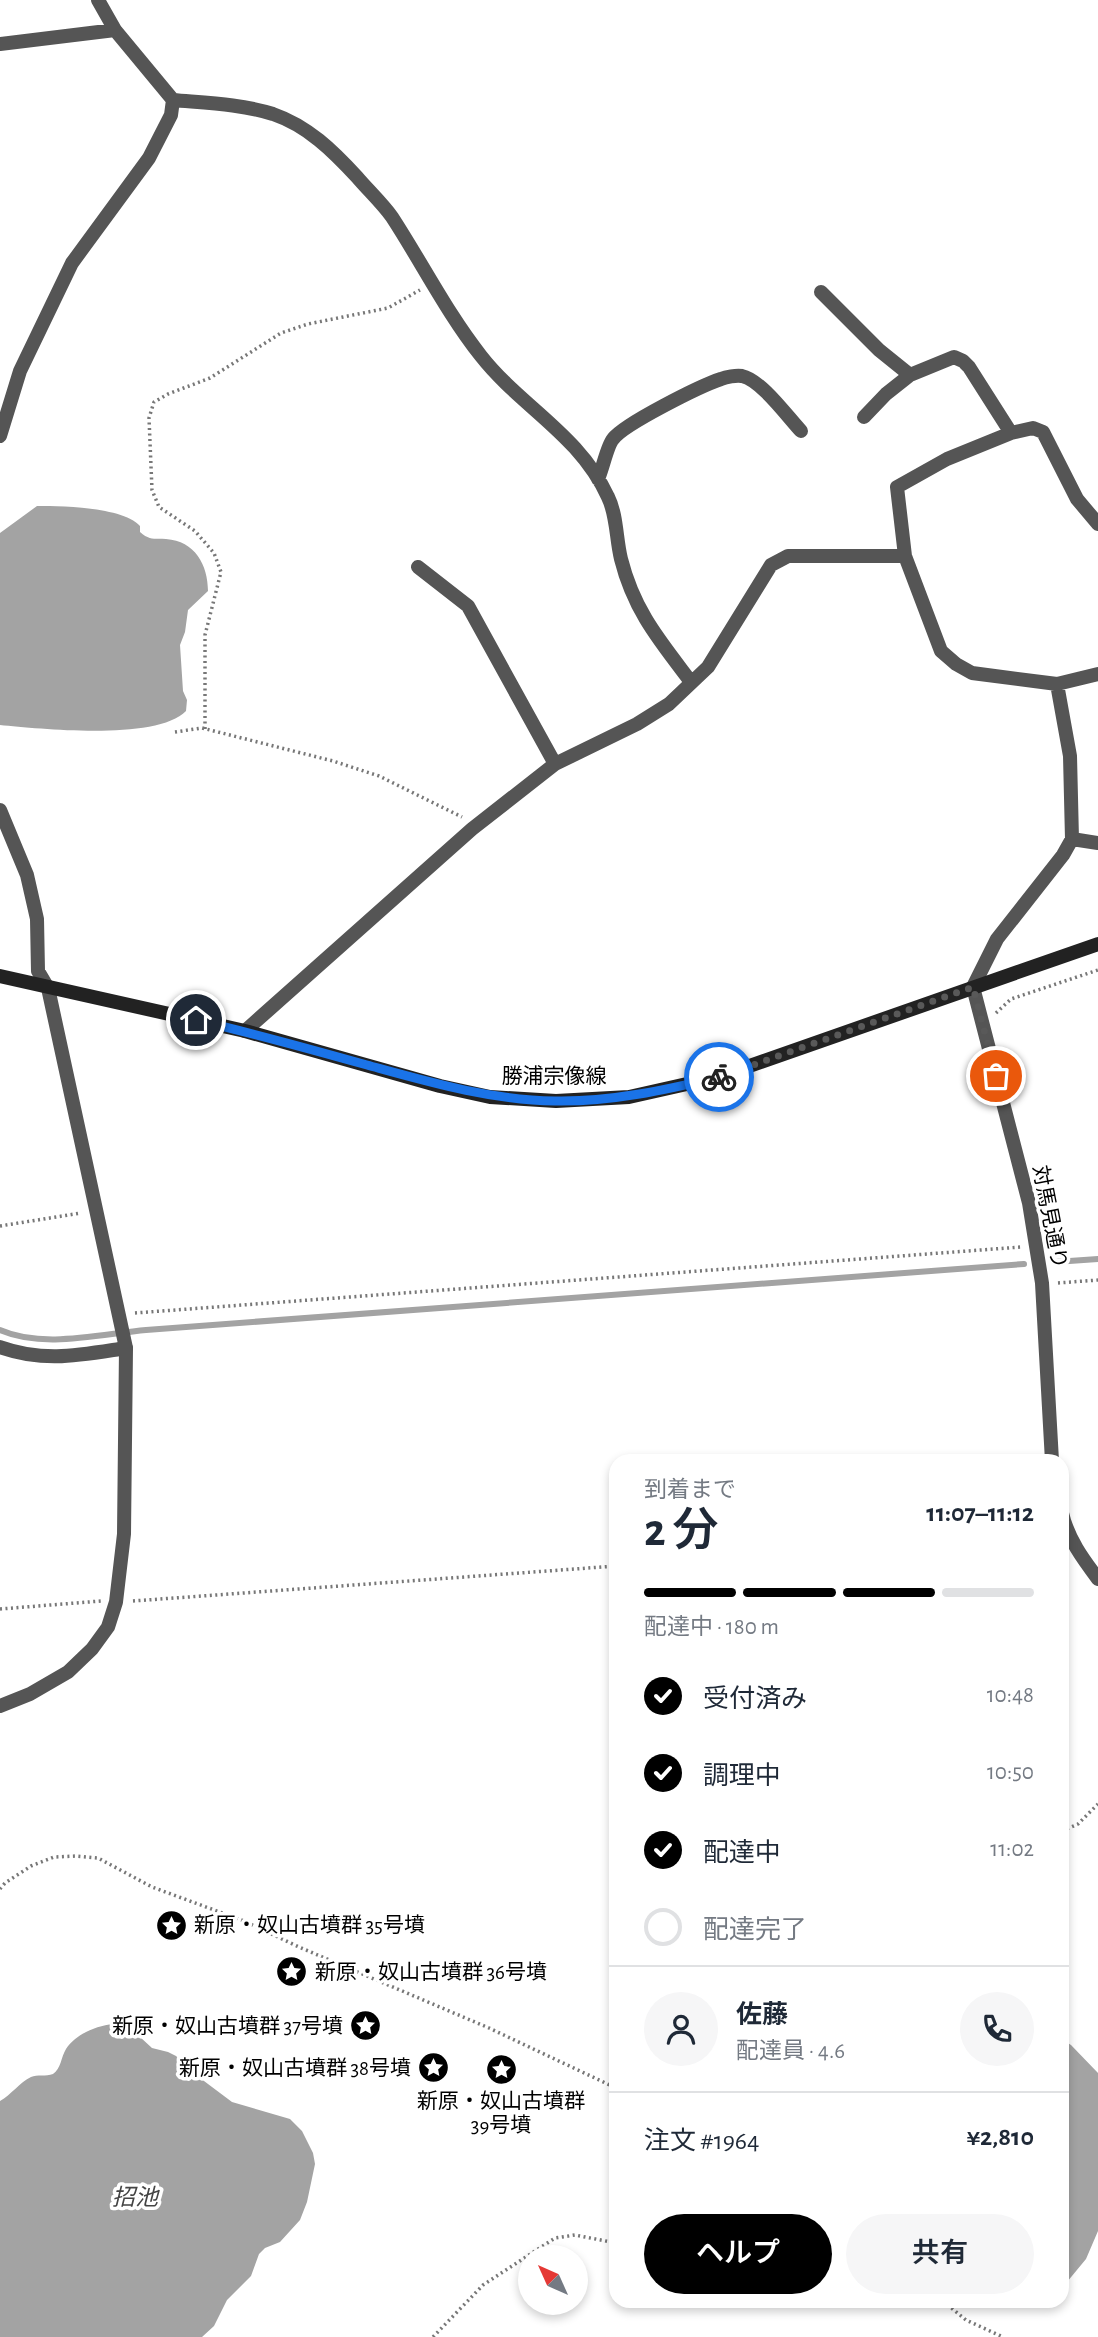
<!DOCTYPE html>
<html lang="ja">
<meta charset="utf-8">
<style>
:root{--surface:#fff;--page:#f6f6f7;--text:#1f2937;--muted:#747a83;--line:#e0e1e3;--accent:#000}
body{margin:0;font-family:"Alegreya Sans","Noto Sans JP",sans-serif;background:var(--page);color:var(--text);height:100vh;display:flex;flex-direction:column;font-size:26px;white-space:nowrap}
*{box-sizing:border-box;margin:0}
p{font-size:23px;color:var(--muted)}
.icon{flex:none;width:38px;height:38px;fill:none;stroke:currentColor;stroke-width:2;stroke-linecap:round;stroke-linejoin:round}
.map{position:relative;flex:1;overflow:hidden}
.drawer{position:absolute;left:609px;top:1454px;width:460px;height:854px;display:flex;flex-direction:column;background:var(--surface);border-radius:21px;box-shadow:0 4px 10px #0003}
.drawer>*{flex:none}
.needle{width:46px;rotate:315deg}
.controls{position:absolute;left:518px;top:2245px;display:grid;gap:14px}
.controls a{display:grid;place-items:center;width:70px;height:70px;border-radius:50%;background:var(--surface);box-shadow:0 4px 10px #0003;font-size:35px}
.pin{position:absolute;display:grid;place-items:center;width:60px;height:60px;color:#fff;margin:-30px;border:4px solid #fff;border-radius:50%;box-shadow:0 2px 7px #0007}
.courier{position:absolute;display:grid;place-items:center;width:70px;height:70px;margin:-35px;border:5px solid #1a73e8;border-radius:50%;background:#fff;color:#222;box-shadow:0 2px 9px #0007}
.headline em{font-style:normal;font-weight:600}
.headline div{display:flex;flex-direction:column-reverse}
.headline{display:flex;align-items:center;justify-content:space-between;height:119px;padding:0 35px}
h1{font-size:46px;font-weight:600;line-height:52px}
.bar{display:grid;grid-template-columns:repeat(4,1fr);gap:10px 7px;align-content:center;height:84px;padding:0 35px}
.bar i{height:9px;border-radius:5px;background:var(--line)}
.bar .current{background:var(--accent)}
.bar p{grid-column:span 4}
.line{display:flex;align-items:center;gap:18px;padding:0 35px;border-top:2px solid var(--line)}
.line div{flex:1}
.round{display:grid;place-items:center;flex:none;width:74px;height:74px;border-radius:37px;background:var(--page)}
ol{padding:0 35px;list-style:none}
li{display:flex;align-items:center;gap:21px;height:77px}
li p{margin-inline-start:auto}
li .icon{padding:7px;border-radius:50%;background:var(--accent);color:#fff;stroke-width:4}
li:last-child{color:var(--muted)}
li i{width:38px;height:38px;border:4px solid var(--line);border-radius:50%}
.cta{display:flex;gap:14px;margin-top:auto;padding:14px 35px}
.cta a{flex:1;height:80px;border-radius:42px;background:var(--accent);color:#fff;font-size:28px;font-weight:600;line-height:80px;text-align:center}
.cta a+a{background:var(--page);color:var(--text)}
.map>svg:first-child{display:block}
.water{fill:#a3a3a3}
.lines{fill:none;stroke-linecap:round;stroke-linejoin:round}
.stream{stroke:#a3a3a3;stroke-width:6}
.path{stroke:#777;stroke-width:3.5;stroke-dasharray:2 3.5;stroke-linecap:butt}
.minor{stroke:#555;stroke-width:14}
.tertiary{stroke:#555;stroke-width:14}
.secondary{stroke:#222;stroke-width:14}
.done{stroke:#595959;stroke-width:7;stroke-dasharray:0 12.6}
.route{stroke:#1a73e8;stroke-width:9}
.labels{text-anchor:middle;stroke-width:7;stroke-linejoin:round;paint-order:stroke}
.street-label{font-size:21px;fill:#000;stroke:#fff}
.poi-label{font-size:21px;fill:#000;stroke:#fff;text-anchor:start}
.water-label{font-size:23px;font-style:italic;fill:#444;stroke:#fff}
</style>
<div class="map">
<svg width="1098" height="2337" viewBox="0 0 1098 2337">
<rect width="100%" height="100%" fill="#fff"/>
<path class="water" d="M37,506c25,0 86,1 103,20v6c10,9 15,6 26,7 29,2 42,26 42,52l-20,19 -3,22 -5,13 3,46 4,9 -1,11c-29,30 -144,18 -186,14v-192z
M113,2024l14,1 25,23 16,4 8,4 20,19 36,27 58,17 12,12 11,22 2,11 -8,38 -7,18 -20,22 -15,6 -6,6 -8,22 -24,24 -13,26 -12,11h-202v-236c11,-6 20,-19 31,-24 6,-3 15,0 22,-3 8,-5 8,-17 13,-25 10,-15 30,-23 47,-25z
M1062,2039l9,6 27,28v158l-12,28 -19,23 -5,2z"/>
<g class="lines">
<path class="stream" d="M1055,1262l43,-3
M0,1330c43,19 101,4 146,0l878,-66"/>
<path class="path" d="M205,729v-94l16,-63 -7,-19 -19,-22 -36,-24 -7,-17 -3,-72 5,-16 14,-8 42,-16 71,-45 27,-9 80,-16 32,-18
M175,732l27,-4 131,33 46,15 83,41
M996,1013l15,-14 87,-29
M0,1226l81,-13
M1058,1283l40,-3
M135,1313l886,-66
M133,1601l483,-35
M0,1609l101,-8
M1062,1831l16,-7 20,-20
M0,1889l5,-6 26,-17 23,-9 22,-1 22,2 54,29 92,34 55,26 190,81 127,60
M943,2301l23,19 37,17
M433,2337l50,-52 72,-47 20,-3 41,8"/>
<path class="minor" d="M98,0l17,30
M0,44l115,-14 58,70c34,3 68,4 100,14 35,12 60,37 84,63 11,13 25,26 35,40 30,46 55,96 89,139 40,51 98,78 127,141 9,18 8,42 13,62 13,52 39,82 70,123
M821,292l58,58 31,25 44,-18 9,4 6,6 42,66 22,-5 10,4 34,67 21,25
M864,417l22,-23 24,-19
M0,436l20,-65 52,-108 77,-105 22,-43 2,-15
M598,479c5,-11 9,-33 15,-40 11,-15 87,-53 108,-60 5,-2 15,-4 21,-3 19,4 45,40 59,55
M905,556l-8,-69 50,-28 64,-26
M418,567l50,39 87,158
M0,810l27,65 10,44 1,52 10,17
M1072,839l26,4
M973,987l24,-48 66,-84 9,-16 -2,-83 -13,-72
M245,1031l227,-202 83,-65 82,-40 32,-20 39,-37 63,-102 17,-9h117l36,95 15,13 16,9 85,11 41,-10
M0,1347c45,16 80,8 126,1"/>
<path class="tertiary" d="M973,987l56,216 13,80 10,178
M1062,1513c6,26 21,46 36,66
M0,1706l30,-12 38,-22 24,-23 16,-22 8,-25 8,-68 2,-186 -78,-360"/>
<path class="secondary" d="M0,976l245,55 195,55 50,11 66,4 73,-4 89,-20 380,-133"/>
</g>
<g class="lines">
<path class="done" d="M719,1077l254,-90 23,89"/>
<path class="route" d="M196,1020c57,13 114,29 171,45 62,17 123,35 188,36 56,1 110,-11 164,-24"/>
</g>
<defs>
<symbol id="sight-disc" viewBox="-11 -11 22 22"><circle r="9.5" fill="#000" stroke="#fff"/><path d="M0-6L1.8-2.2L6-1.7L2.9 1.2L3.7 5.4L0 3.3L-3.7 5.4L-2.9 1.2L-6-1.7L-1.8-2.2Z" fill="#fff"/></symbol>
</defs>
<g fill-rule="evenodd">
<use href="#sight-disc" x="154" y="1908" width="35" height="35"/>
<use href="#sight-disc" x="274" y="1954" width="35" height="35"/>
<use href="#sight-disc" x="348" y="2008" width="35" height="35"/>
<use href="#sight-disc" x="416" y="2050" width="35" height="35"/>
<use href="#sight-disc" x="484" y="2052" width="35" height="35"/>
</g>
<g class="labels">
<g class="street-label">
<text x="554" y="1083">勝浦宗像線</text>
<text transform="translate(1050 1217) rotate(79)" y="7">対馬見通り</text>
</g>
<g class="poi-label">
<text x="194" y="1932">新原・奴山古墳群 35号墳</text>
<text x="315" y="1979">新原・奴山古墳群 36号墳</text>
<text x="343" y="2033" text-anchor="end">新原・奴山古墳群 37号墳</text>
<text x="411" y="2075" text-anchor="end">新原・奴山古墳群 38号墳</text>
<text x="501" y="2108" text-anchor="middle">新原・奴山古墳群<tspan x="501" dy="24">39号墳</tspan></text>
</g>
<g class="water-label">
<text x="135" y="2205">招池</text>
</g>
</g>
</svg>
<div class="controls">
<a><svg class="needle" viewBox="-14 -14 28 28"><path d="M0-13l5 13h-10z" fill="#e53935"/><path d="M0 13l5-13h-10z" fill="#747a83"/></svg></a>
</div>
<div class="pin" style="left:996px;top:1076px;background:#ea580c"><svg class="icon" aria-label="bag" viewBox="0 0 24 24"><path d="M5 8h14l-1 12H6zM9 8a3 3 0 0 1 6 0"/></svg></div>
<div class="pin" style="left:196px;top:1020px;background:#1f2937"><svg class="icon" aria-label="home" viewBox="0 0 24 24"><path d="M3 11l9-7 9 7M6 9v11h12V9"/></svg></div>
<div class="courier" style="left:719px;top:1077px"><svg class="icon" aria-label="bike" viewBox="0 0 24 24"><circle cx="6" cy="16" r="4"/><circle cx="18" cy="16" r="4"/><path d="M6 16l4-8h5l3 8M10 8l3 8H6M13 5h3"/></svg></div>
<section class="drawer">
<div class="headline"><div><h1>2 分</h1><p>到着まで</p></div><em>11:07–11:12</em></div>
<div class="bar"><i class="current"></i><i class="current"></i><i class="current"></i><i></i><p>配達中 · 180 m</p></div>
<ol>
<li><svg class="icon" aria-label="check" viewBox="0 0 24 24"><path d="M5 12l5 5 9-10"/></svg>受付済み<p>10:48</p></li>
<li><svg class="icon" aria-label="check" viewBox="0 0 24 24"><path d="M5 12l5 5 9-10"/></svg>調理中<p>10:50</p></li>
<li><svg class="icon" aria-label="check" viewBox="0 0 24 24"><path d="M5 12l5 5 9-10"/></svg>配達中<p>11:02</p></li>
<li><i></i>配達完了</li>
</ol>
<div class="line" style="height:126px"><a class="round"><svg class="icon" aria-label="person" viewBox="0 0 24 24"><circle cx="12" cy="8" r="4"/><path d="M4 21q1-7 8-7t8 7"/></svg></a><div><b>佐藤</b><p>配達員 · 4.6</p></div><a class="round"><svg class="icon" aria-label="phone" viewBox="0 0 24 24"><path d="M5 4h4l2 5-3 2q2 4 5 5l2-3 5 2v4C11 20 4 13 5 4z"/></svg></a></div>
<div class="line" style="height:91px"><div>注文 #1964</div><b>¥2,810</b></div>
<div class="cta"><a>ヘルプ</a><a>共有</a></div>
</section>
</div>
